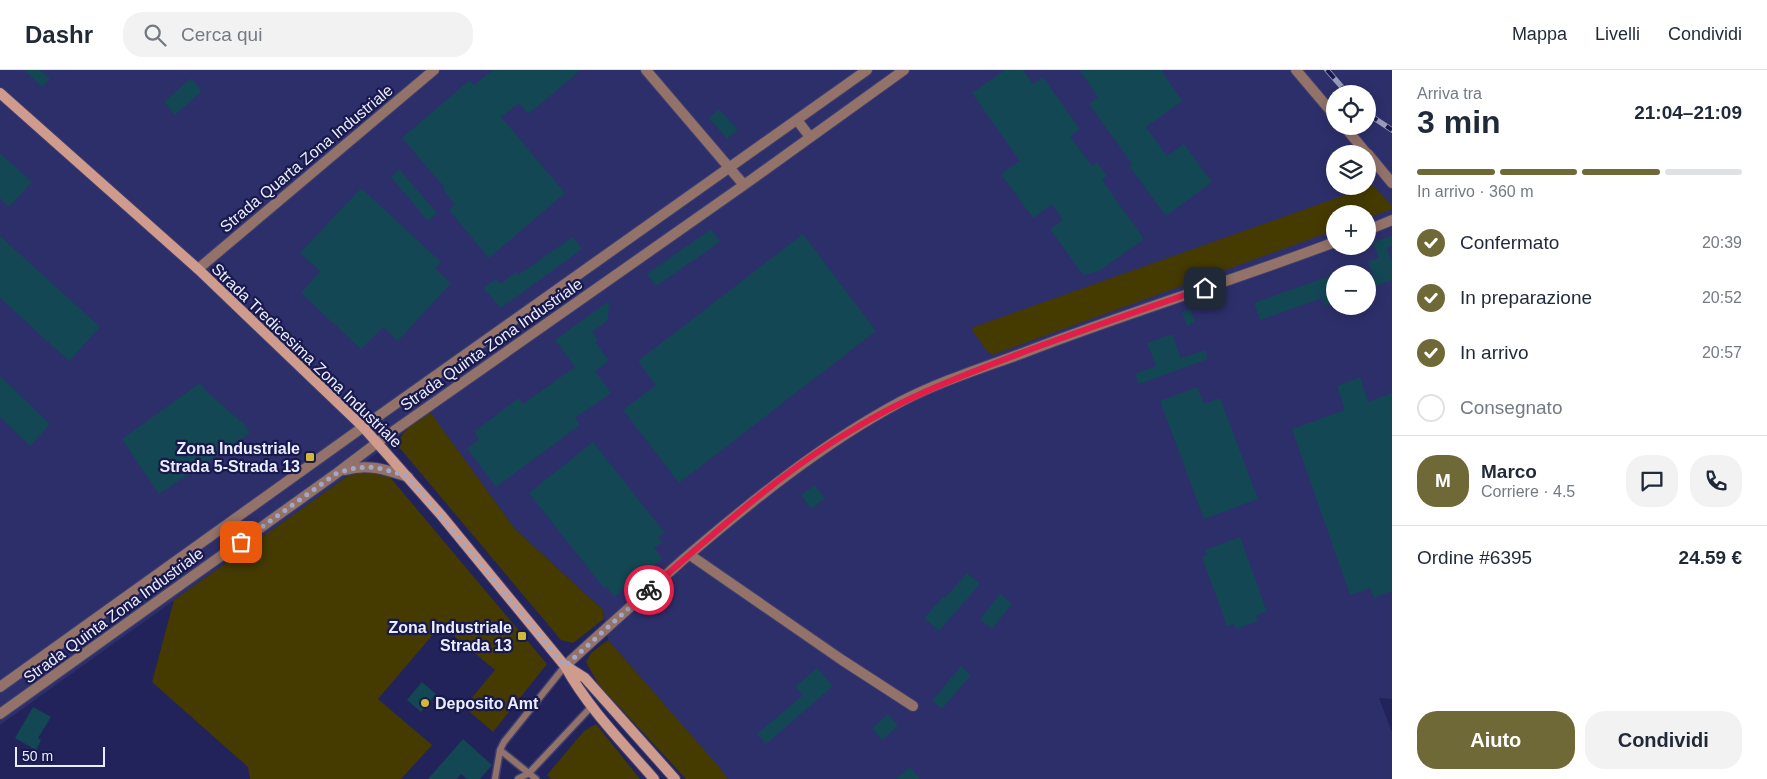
<!DOCTYPE html>
<html lang="it">
<meta charset="utf-8">
<style>
:root{--surface:#fff;--page:#f2f2f3;--text:#1f2937;--muted:#747a83;--line:#e0e1e3;--accent:#6f6937}
body{margin:0;font-family:Arial,sans-serif;background:var(--page);color:var(--text);height:100vh;display:flex;flex-direction:column;font-size:19px;white-space:nowrap}
*{box-sizing:border-box;margin:0}
p{font-size:16px;color:var(--muted)}
.icon{flex:none;width:28px;height:28px;fill:none;stroke:currentColor;stroke-width:2;stroke-linecap:round;stroke-linejoin:round}
.map{position:relative;flex:1;overflow:hidden}
.drawer{display:flex;flex-direction:column;background:var(--surface);width:375px}
.drawer>*{flex:none}
.fabs{position:absolute;left:1326px;top:15px;display:grid;gap:10px}
.fabs a{display:grid;place-items:center;width:50px;height:50px;border-radius:50%;background:var(--surface);box-shadow:0 2px 12px #0003;font-size:25px}
.scale{position:absolute;left:15px;bottom:12px;width:90px;box-sizing:border-box;padding-left:5px;border:2px solid #eaedfb;border-top:0;font-size:14px;line-height:18px;white-space:nowrap;color:#eaedfb;-webkit-text-stroke:4px #19194e;paint-order:stroke}
.pin{position:absolute;display:grid;place-items:center;width:42px;height:42px;color:#fff;margin:-21px;border-radius:10px;box-shadow:0 2px 8px #0006}
.courier{position:absolute;display:grid;place-items:center;width:50px;height:50px;margin:-25px;border:4px solid #e11d48;border-radius:50%;background:#fff;color:#222;box-shadow:0 1px 6px #0007}
.overview em{font-style:normal;font-weight:700}
.overview div{display:flex;flex-direction:column-reverse}
.overview{display:flex;align-items:center;justify-content:space-between;height:85px;padding:0 25px}
h1{font-size:32px;font-weight:700;line-height:38px}
.bar{display:grid;grid-template-columns:repeat(4,1fr);gap:8px 5px;align-content:center;height:60px;padding:0 25px}
.bar i{height:6px;border-radius:4px;background:var(--line)}
.bar .on{background:var(--accent)}
.bar p{grid-column:span 4}
.line{display:flex;align-items:center;gap:12px;padding:0 25px;border-top:1px solid var(--line)}
.line div{flex:1}
.round{display:grid;place-items:center;flex:none;width:52px;height:52px;border-radius:20px;background:var(--page)}
ol{padding:0 25px;list-style:none}
li{display:flex;align-items:center;gap:15px;height:55px}
li p{margin-inline-start:auto}
li .icon{padding:5px;border-radius:50%;background:var(--accent);color:#fff;stroke-width:4}
li:last-child{color:var(--muted)}
li i{width:28px;height:28px;border:2px solid var(--line);border-radius:50%}
.action{display:flex;gap:10px;margin-top:auto;padding:10px 25px}
.action a{flex:1;height:58px;border-radius:20px;background:var(--accent);color:#fff;font-size:20px;font-weight:700;line-height:58px;text-align:center}
.action a+a{background:var(--page);color:var(--text)}
header{display:flex;align-items:center;gap:30px;box-sizing:border-box;height:70px;padding:0 25px;background:var(--surface);border-bottom:1px solid var(--line)}
header strong{font-size:24px}
nav{display:flex;gap:28px;margin-inline-start:auto;font-size:18px}
.search{width:350px;height:45px;background:var(--page);display:flex;align-items:center;gap:12px;box-sizing:border-box;padding:0 18px;border-radius:20px;color:var(--muted);font-size:19px}
main{display:flex;flex:1;min-height:0}
.map>svg:first-child{display:block}
.built{fill:#2d2f6b;fill-rule:evenodd}
.green{fill:#453a00}
.building{fill:#134754}
.lines{fill:none;stroke-linecap:round;stroke-linejoin:round}
.service-casing{stroke:#3e3f71;stroke-width:9}
.minor-casing{stroke:#3e3f71;stroke-width:12}
.secondary-casing{stroke:#3e3f71;stroke-width:12}
.service{stroke:#937369;stroke-width:6}
.minor{stroke:#937369;stroke-width:10}
.secondary{stroke:#ce9b8c;stroke-width:10}
.rail-casing{stroke:#9a9cbb;stroke-width:5.5}
.rail{stroke:#19194e;stroke-width:4;stroke-dasharray:11;stroke-linecap:butt}
.done{stroke:#a4a6c3;stroke-width:5;stroke-dasharray:0 9}
.route{stroke:#e11d48;stroke-width:6}
.poi-dot{fill:#d1b736;stroke:#19194e;stroke-width:2}
.labels{text-anchor:middle;stroke-width:4.5;stroke-linejoin:round;paint-order:stroke}
.street-label{font-size:16px;fill:#eaedfb;stroke:#19194e}
.poi-label{font-size:16px;font-weight:bold;fill:#eaedfb;stroke:#19194e;text-anchor:end}
</style>
<header>
<strong>Dashr</strong>
<div class="search"><svg class="icon" aria-label="search" viewBox="0 0 24 24"><circle cx="10" cy="10" r="6"/><path d="M15 15l6 6"/></svg>Cerca qui</div>
<nav><a>Mappa</a><a>Livelli</a><a>Condividi</a></nav>
</header>
<main>
<div class="map">
<svg width="1392" height="709" viewBox="0 0 1392 709">
<rect width="100%" height="100%" fill="#22235a"/>
<path class="built" d="M0,0h1392v629l-13,-1 13,34v47h-664l-120,-139 -5,-30 -88,-81 -86,-117 -80,63 -349,250zM1335,24h33v32h-33zM1335,84h33v32h-33zM1335,144h33v32h-33zM1335,204h33v32h-33z"/>
<path class="green" d="M1373,115l19,21v3l-24,9v-4h-33v16l-343,125 -6,-5 -15,-22z
M430,342l85,117 88,81 1,9 -31,24 -12,-3 -163,-194c3,-17 19,-25 32,-34z
M365,402l11,1 13,3 158,188 -54,68 -29,-25 31,-37 -54,-45 -63,74 54,46 -31,34h-151l-2,-12 -96,-85 22,-82 175,-125z
M608,570l112,128 8,11h-42l-87,-94 -13,-23 5,-9z
M596,654l44,55h-89l-4,-4 37,-44z"/>
<path class="building" d="M24,0h16l10,9 -8,8z
M493,0h88l-53,44 -9,-11 -18,14 64,76 -76,65 -40,-48 6,-6 -12,-14 2,-2 -43,-50 68,-58 4,5z
M1005,0h18l10,14 10,-7 37,52 -10,7 22,30 5,-4 10,14 -5,4 42,59 -45,32 -16,4 -33,-46 13,-9 -11,-16 -19,14 -32,-44 19,-13 -48,-68z
M1079,0h82l21,31 -36,26 21,29 17,-12 28,38 -46,34 -37,-50 3,-2 -43,-60 9,-7z
M191,8l11,13 -27,24 -11,-13z
M719,39l19,21 -11,9 -18,-21z
M0,83l32,29 -23,25 -9,-9z
M399,99l38,44 -9,8 -37,-44z
M361,118l80,74 -6,6 16,15 -53,58 -15,-14 -22,22 -60,-56 19,-22 -20,-18z
M711,159l9,13 -64,44 -9,-12z
M803,164l73,97 -197,152 -56,-73 33,-25 -18,-24z
M0,166l100,91 -31,34 -69,-63z
M1392,166v10l-5,2 5,14v18l-16,6 -8,-25 11,-3 -6,-16z
M573,167l9,12 -81,59 -18,-20 13,-9 4,5 16,-12 2,3z
M1335,204v28l-10,4 -3,-8 -62,22 -6,-17z
M609,231l-1,19 -16,12 6,8 -3,2 14,19 -14,10 16,22 -36,25 5,7 -84,62 -29,-39 12,-9 -5,-7 45,-34 4,6 52,-37 -20,-27z
M1190,239l5,13 -8,4 -5,-14z
M1172,264l9,24 24,-8 3,9 -69,25 -4,-10 21,-8 -9,-23z
M0,306l50,48 -20,22 -30,-29z
M1360,307l8,25 24,-9v198l-18,7 -4,-10 -20,7 -58,-166 53,-19 -8,-24z
M200,313l7,9 37,32 6,9 -91,61 -37,-55z
M1197,317l7,17 16,-6 38,101 -54,20 -44,-118z
M593,372l71,90 -6,5 4,5 -8,6 8,11 -48,38 -8,-11 -2,2 -75,-95z
M815,415l10,14 -14,10 -10,-14z
M1240,467l27,75 -11,3 2,6 -22,8 -2,-5 -7,2 -25,-69 5,-2 -2,-5z
M967,503l13,11 -41,47 -15,-13 19,-21 2,1z
M1000,524l12,10 -20,25 -12,-10z
M961,596l10,9 -29,34 -10,-8z
M817,598l16,18 -67,58 -9,-10 46,-39 -8,-8z
M422,612l14,12 -15,18 -14,-12z
M33,637l18,10 -13,21 3,2 -5,10 -21,-12z
M888,644l10,12 -16,14 -10,-12z
M463,669l29,26 -12,14h-13l-6,-5 -4,5h-29z
M910,697l10,12h-25z"/>
<g class="lines">
<defs>
<path id="service" d="M500,680l36,29
M495,709l5,-29 4,-8 61,-76
M518,709l11,-6 63,-67"/>
<path id="minor" d="M646,0l98,115
M1296,0l39,46
M797,50l13,17
M1344,56l23,28
M1368,84l24,29
M1368,160l24,-10
M198,199l236,-199
M345,400c23,-7 42,0 63,7
M690,485l152,105 71,46
M565,596c40,-37 80,-72 120,-108 68,-58 138,-115 217,-157 39,-20 80,-33 121,-48 103,-40 209,-72 312,-111
M0,617l363,-260 504,-357
M0,644l337,-241 41,-31 366,-257 160,-115"/>
<path id="secondary" d="M0,23l198,176 165,158 78,88 124,151c23,42 58,77 89,113
M566,596l19,12 90,101"/>
</defs>
<use href="#service" class="service-casing"/>
<use href="#minor" class="minor-casing"/>
<use href="#secondary" class="secondary-casing"/>
<use href="#service" class="service"/>
<use href="#minor" class="minor"/>
<use href="#secondary" class="secondary"/>
<defs>
<path id="rail" d="M1327,0l21,24
M1368,44l24,16"/>
</defs>
<use href="#rail" class="rail-casing"/>
<use href="#rail" class="rail"/>
</g>
<g class="lines">
<path class="done" d="M241,472l96,-69c30,-10 42,-6 71,4l157,189 84,-76"/>
<path class="route" d="M649,520c65,-56 130,-117 205,-161 50,-31 100,-50 154,-71 65,-25 131,-47 197,-70"/>
</g>
<g class="poi-dot">
<rect x="305" y="382" width="10" height="10" rx="2.5"/>
<rect x="517" y="561" width="10" height="10" rx="2.5"/>
<circle cx="425" cy="633" r="5"/>
</g>
<g class="labels">
<g class="street-label">
<text transform="translate(306 88) rotate(-40)" y="6">Strada Quarta Zona Industriale</text>
<text transform="translate(491 274) rotate(-35)" y="6">Strada Quinta Zona Industriale</text>
<text transform="translate(307 285) rotate(44)" y="6">Strada Tredicesima Zona Industriale</text>
<text transform="translate(113 545) rotate(-36)" y="6">Strada Quinta Zona Industriale</text>
</g>
<g class="poi-label">
<text x="300" y="384">Zona Industriale<tspan x="300" dy="18">Strada 5-Strada 13</tspan></text>
<text x="512" y="563">Zona Industriale<tspan x="512" dy="18">Strada 13</tspan></text>
<text x="435" y="639" text-anchor="start">Deposito Amt</text>
</g>
</g>
</svg>
<div class="fabs">
<a><svg class="icon" aria-label="locate" viewBox="0 0 24 24"><circle cx="12" cy="12" r="6"/><path d="M12 2v4M12 18v4M2 12h4M18 12h4"/></svg></a>
<a><svg class="icon" aria-label="layers" viewBox="0 0 24 24"><path d="M12 4l9 5-9 5-9-5zM3 14l9 5 9-5"/></svg></a>
<a>+</a>
<a>−</a>
</div>
<div class="scale">50 m</div>
<div class="pin" style="left:241px;top:472px;background:#ea580c"><svg class="icon" aria-label="bag" viewBox="0 0 24 24"><path d="M5 8h14l-1 12H6zM9 8a3 3 0 0 1 6 0"/></svg></div>
<div class="pin" style="left:1205px;top:218px;background:#1f2937"><svg class="icon" aria-label="home" viewBox="0 0 24 24"><path d="M3 11l9-7 9 7M6 9v11h12V9"/></svg></div>
<div class="courier" style="left:649px;top:520px"><svg class="icon" aria-label="bike" viewBox="0 0 24 24"><circle cx="6" cy="16" r="4"/><circle cx="18" cy="16" r="4"/><path d="M6 16l4-8h5l3 8M10 8l3 8H6M13 5h3"/></svg></div>
</div>
<section class="drawer">
<div class="overview"><div><h1>3 min</h1><p>Arriva tra</p></div><em>21:04–21:09</em></div>
<div class="bar"><i class="on"></i><i class="on"></i><i class="on"></i><i></i><p>In arrivo · 360 m</p></div>
<ol>
<li><svg class="icon" aria-label="check" viewBox="0 0 24 24"><path d="M5 12l5 5 9-10"/></svg>Confermato<p>20:39</p></li>
<li><svg class="icon" aria-label="check" viewBox="0 0 24 24"><path d="M5 12l5 5 9-10"/></svg>In preparazione<p>20:52</p></li>
<li><svg class="icon" aria-label="check" viewBox="0 0 24 24"><path d="M5 12l5 5 9-10"/></svg>In arrivo<p>20:57</p></li>
<li><i></i>Consegnato</li>
</ol>
<div class="line" style="height:90px"><b class="round" style="background:var(--accent);color:#fff">M</b><div><b>Marco</b><p>Corriere · 4.5</p></div><a class="round"><svg class="icon" aria-label="chat" viewBox="0 0 24 24"><path d="M4 5h16v11H9l-5 4z"/></svg></a><a class="round"><svg class="icon" aria-label="phone" viewBox="0 0 24 24"><path d="M5 4h4l2 5-3 2q2 4 5 5l2-3 5 2v4C11 20 4 13 5 4z"/></svg></a></div>
<div class="line" style="height:65px"><div>Ordine #6395</div><b>24.59 €</b></div>
<div class="action"><a>Aiuto</a><a>Condividi</a></div>
</section>
</main>
